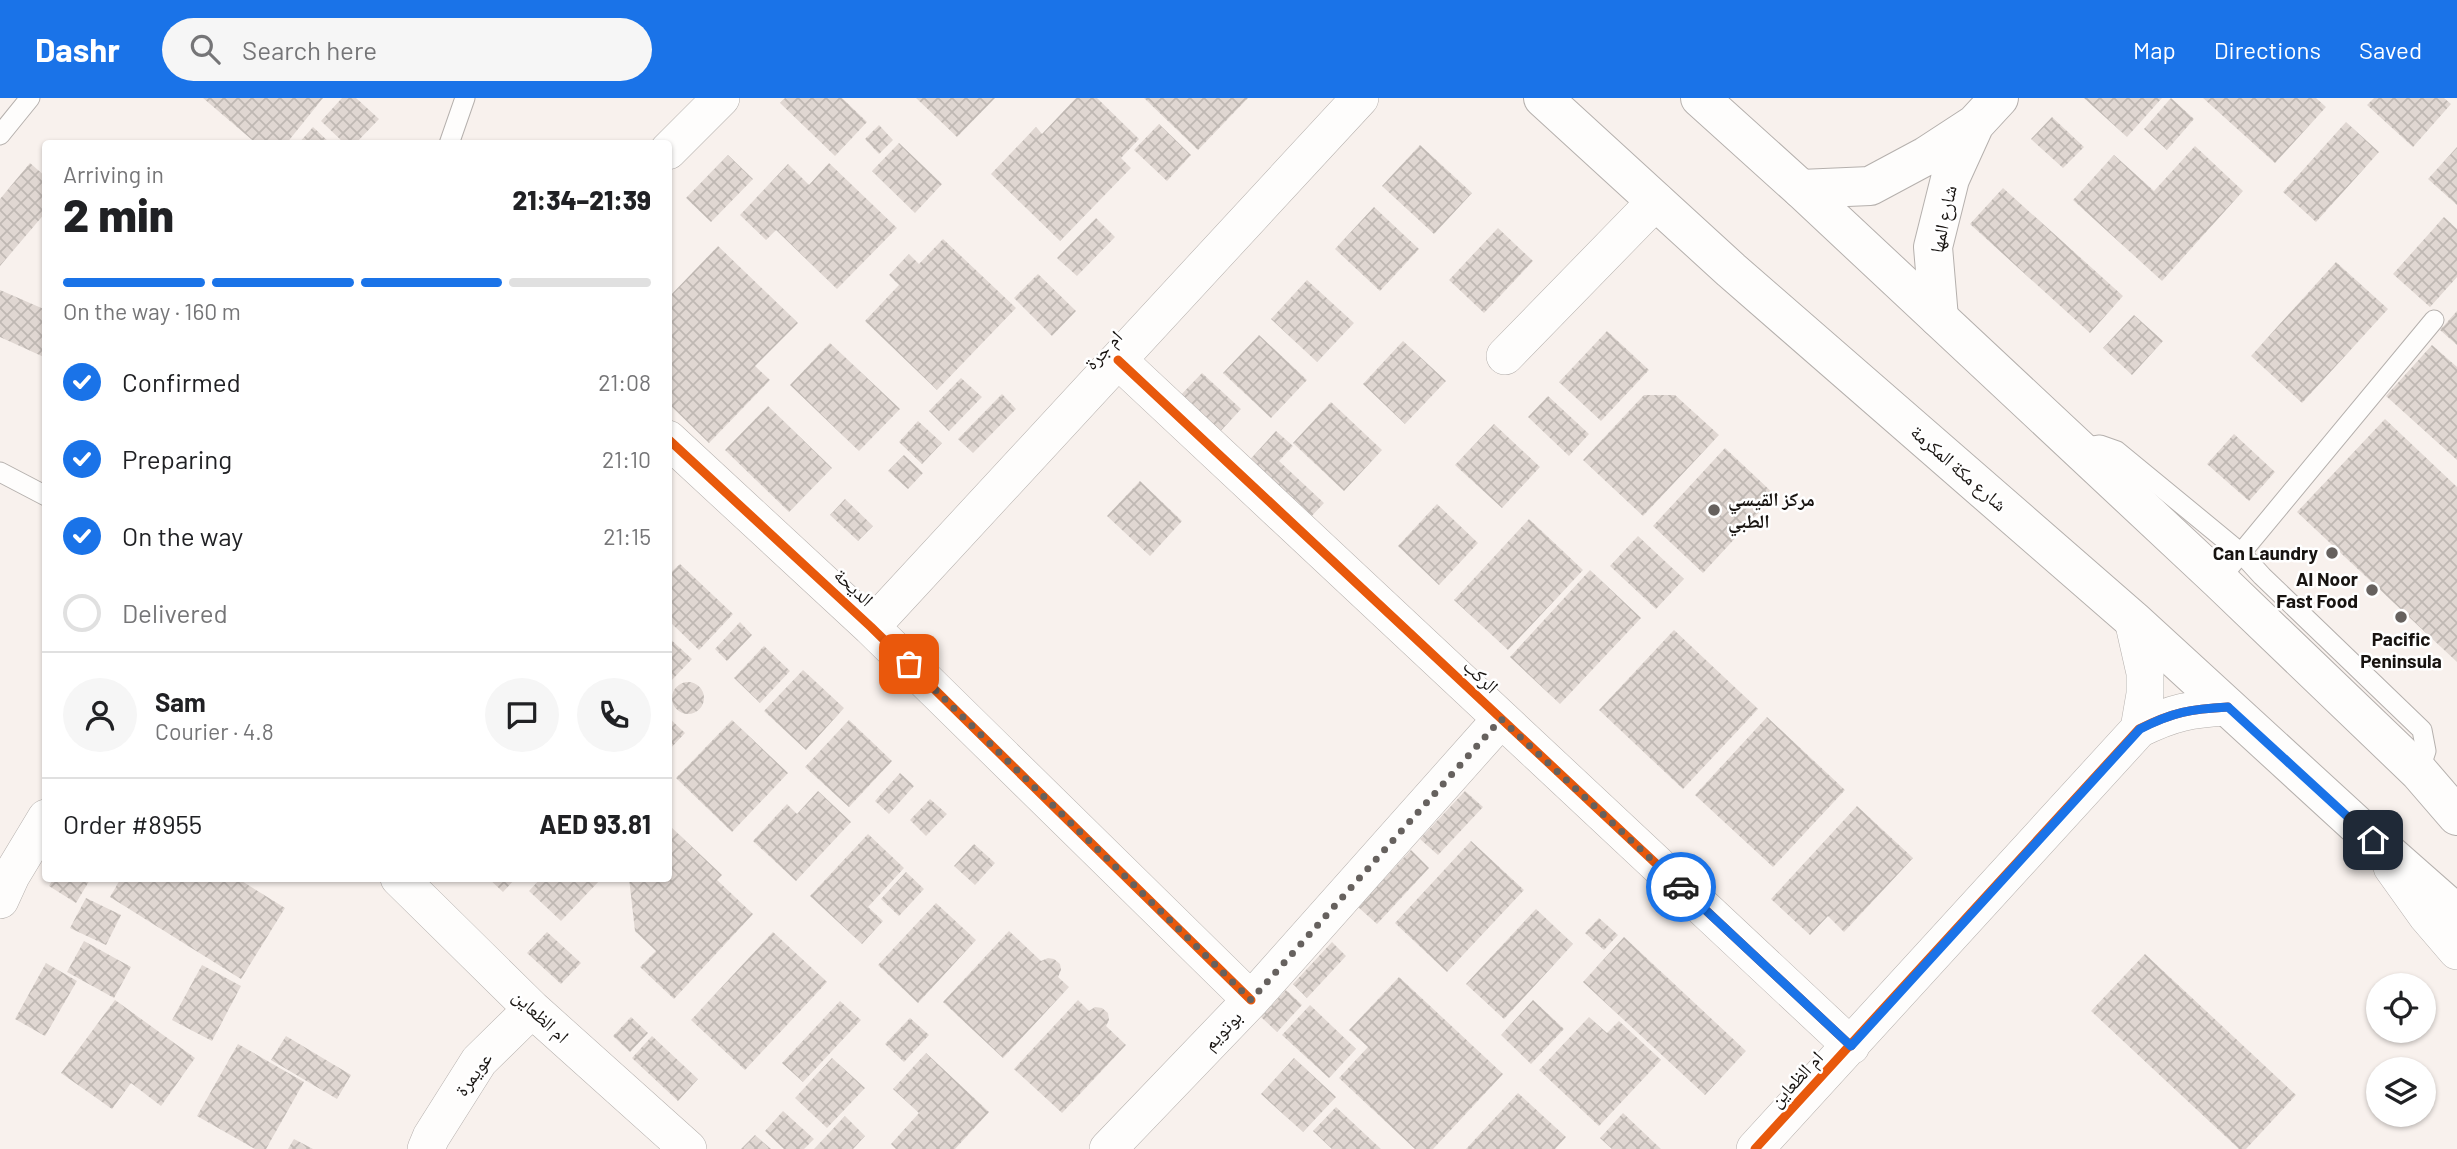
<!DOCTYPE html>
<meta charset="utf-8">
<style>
:root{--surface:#fff;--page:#f6f6f6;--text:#202124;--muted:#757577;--line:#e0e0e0;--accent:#1a73e8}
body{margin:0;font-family:Barlow,"Noto Naskh Arabic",sans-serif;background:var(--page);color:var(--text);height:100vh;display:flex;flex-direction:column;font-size:26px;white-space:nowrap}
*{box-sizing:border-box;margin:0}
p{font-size:23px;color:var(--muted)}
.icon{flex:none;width:38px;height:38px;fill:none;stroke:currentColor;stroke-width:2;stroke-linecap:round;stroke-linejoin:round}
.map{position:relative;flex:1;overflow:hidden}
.sheet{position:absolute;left:42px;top:42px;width:630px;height:742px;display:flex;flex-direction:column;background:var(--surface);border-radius:7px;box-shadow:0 2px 5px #0004}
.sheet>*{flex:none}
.controls{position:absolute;left:2366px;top:875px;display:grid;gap:14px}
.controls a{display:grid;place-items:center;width:70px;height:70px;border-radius:50%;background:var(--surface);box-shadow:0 2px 5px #0004;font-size:35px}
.pin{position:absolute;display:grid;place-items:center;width:60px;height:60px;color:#fff;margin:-30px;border-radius:14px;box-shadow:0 4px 10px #0006}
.courier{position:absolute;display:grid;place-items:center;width:70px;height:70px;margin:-35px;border:5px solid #1a73e8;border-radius:50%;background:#fff;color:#222;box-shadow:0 2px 9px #0007}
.head em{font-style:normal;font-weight:800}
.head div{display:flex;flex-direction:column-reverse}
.head{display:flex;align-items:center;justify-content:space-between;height:119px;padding:0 21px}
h1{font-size:46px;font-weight:800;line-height:52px}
.bar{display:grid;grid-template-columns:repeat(4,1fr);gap:10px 7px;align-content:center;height:84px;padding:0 21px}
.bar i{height:9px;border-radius:5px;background:var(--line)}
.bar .selected{background:var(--accent)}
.bar p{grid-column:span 4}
.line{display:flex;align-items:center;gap:18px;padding:0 21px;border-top:2px solid var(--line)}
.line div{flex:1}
.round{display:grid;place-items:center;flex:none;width:74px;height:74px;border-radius:37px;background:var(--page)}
ol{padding:0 21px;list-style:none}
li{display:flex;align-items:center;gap:21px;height:77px}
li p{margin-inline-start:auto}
li .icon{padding:7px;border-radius:50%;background:var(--accent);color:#fff;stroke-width:4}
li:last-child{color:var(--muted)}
li i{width:38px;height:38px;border:4px solid var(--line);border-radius:50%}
header{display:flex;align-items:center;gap:42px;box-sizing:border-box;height:98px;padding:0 35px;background:var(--accent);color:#fff}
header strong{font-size:33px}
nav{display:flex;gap:38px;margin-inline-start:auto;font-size:24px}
.search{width:490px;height:63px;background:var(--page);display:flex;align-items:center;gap:18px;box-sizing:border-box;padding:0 24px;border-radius:38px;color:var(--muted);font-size:26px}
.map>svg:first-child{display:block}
.building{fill:url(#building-cross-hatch)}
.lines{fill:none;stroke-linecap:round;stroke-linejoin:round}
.service-casing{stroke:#b5b0ad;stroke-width:21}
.minor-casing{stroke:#b5b0ad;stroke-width:38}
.tertiary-casing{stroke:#b5b0ad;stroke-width:40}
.secondary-casing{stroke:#b5b0ad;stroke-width:40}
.service{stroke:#fefdfc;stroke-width:19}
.minor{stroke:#fefdfc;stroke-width:37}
.tertiary{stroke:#fefdfc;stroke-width:38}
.secondary{stroke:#fefdfc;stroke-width:38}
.cycleway-casing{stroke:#fff;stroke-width:13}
.cycleway{stroke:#e8590c;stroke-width:9}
.done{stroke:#66615e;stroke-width:7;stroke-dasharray:0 12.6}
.route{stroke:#1a73e8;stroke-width:9}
.poi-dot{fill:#66615e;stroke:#fff;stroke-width:2.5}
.labels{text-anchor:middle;stroke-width:5;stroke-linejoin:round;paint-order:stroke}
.street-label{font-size:19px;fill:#181411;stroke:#fff}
.poi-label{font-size:19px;font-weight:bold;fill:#181411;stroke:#fff;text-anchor:end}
</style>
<header>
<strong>Dashr</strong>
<div class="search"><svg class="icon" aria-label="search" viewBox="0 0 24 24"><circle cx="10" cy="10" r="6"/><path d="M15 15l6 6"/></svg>Search here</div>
<nav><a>Map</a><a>Directions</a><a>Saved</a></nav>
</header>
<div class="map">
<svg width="2457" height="1051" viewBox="0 0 2457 1051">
<defs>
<pattern id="building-cross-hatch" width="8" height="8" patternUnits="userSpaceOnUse" patternTransform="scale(1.75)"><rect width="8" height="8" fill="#e0d7d2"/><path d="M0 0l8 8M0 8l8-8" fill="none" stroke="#bfb8b3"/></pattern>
</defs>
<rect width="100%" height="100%" fill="#f8f1ed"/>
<path class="building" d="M203,0h120l-37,46h-29z
M342,0h14l23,21 -24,25h-10l-24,-23z
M785,0h57l25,24 -32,34 -55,-53z
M916,0h79l-38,39z
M1076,0h21l42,41 -18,19 10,10 -71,73 -69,-67 45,-47 6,7z
M1144,0h104l-50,52z
M2084,0h78l-35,39z
M2171,0l23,21 -27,31 -23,-21z
M2203,0h113l10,9 -51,56z
M2374,0h70l7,6 -38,43 -46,-42z
M2052,19l32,30 -21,21 -32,-29z
M2346,24l33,30 -63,70 -33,-30z
M1159,26l32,31 -24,26 -33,-31z
M879,27l14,15 -14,14 -14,-15z
M313,29l18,17h-33z
M899,45l43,41 -27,29 -43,-42z
M1420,47l52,48 -38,41 -52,-48z
M2195,48l48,45 -81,90 -89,-81 41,-45 40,36z
M2457,49v58l-29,-26z
M728,57l25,24 -42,43 -25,-24z
M30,65l16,14v35l-46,54v-67z
M829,65l68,65 -60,61 -61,-59 -10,10 -26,-25 48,-51 21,21z
M2003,90l120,108 -33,37 -120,-109z
M1374,109l45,42 -39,42 -45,-42z
M2444,119l13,12v48l-27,30 -37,-33z
M1096,120l19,19 -38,39 -20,-18z
M1498,130l35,33 -49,52 -35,-33z
M943,141l73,69 -79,82 -72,-69 34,-36 -10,-10 20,-21 10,10z
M718,148l80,77 -43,43 15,14 -61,63 -41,-40v-105z
M2336,164l52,47 -86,94 -51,-47z
M1038,176l38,37 -24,25 -38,-38z
M1307,182l47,43 -37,39 -46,-43z
M0,192l46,20v48l-46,-21z
M2457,213v34l-17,-15z
M2134,217l29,26 -31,34 -29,-27z
M1607,233l42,39 -48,51 -42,-39z
M1259,237l48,45 -36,38 -48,-45z
M1403,243l43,40 -41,43 -42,-40z
M830,245l70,66 -41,42 -69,-66z
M2432,247l25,22v93l-71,-64z
M1202,275l39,36 -25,27 -39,-37z
M961,280l21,19 -33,34 -20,-20z
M1002,296l14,15 -43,44 -15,-14z
M1644,297h31l44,40 -76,81 -60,-56z
M1548,298l41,38 -20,22 -41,-39z
M1331,304l51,48 -38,41 -51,-48z
M768,308l64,62 -43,44 -64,-62z
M2385,321l72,68v175l-160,-150z
M918,323l24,22 -20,21 -23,-22z
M1494,326l46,43 -38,41 -47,-43z
M1276,333l17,15 -14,15 45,42 -17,18 -61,-57z
M2234,336l41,38 -26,29 -42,-37z
M1725,350l50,47 -72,78 -50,-47z
M904,357l19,18 -15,16 -20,-18z
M1140,383l42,40 -32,35 -43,-40z
M845,401l28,27 -15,15 -28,-26z
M1437,406l41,39 -39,42 -41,-39z
M1529,421l54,51 -75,80 -54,-50z
M1638,438l46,43 -28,30 -46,-43z
M680,466l53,50 -34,36 -31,-30v-45z
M1590,472l51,48 -81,86 -50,-47z
M740,524l12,13 -25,26 -12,-12z
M1674,532l84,79 -75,80 -84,-79z
M668,539l24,22 -24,25z
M764,548l26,25 -30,32 -26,-25z
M803,572l41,38 -38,42 -42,-39z
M672 600a16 16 0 1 1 32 0a16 16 0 1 1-32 0Z
M668,619l17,16 -17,18z
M1767,619l78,73 -72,77 -78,-72z
M732,622l56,53 -56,59 -56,-54z
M849,622l43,41 -43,46 -44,-40z
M900,675l14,13 -25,28 -14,-13z
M818,693l33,31 -55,59 -43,-40 34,-37 10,10z
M1465,693l18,16 -45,48 -18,-16z
M930,701l17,15 -21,22 -16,-16z
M1857,708l56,52 -69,74 -16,-16 -18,19 -39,-36z
M670,728l52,49 -5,5 36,34 -79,85 -34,-32 16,-16 -21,-20 -6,-53h39z
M868,736l36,34 -36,39 15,14 -21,23 -52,-48z
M1471,743l53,49 -77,82 -52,-49z
M974,746l21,19 -20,22 -21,-19z
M1411,752l18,18 -52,56 -19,-17z
M906,774l18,17 -25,27 -18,-17z
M54,780h37l-15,25 -27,-17z
M121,780h116l48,30 -44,71 -131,-82z
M488,780h28l-13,14z
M541,780h61l-41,43 -32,-30z
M86,800l35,17 -15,30 -36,-17z
M936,805l40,37 -58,63 -40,-38z
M1536,811l37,35 -69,75 -38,-35z
M1599,820l19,17 -14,15 -19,-17z
M1009,833l32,30 7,-3 6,1 6,5 1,6 -3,7 11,10 -66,71 -60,-56z
M547,834l34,31 -20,21 -34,-31z
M773,834l54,50 -82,88 -54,-50z
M1624,839l122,114 -41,44 -122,-113z
M84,843l47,26 -17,31 -47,-26z
M1332,844l14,14 -39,42 -14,-14z
M2145,856l151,141 -50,54h-7l-148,-138z
M46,865l31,18 -32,55 -30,-17z
M202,867l39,21 -29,55 -40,-21z
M1399,879l104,97 -70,75h-18l-76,-71 29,-31 -19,-17z
M1286,892l16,15 -25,27 -16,-15z
M115,902l80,58 -34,48 -30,-23 -19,26 -51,-36z
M1078,902l11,11 6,-4 7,1 6,5 1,7 -3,6 20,19 -64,68 -48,-44z
M1533,902l31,29 -33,35 -30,-29z
M840,903l21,19 -58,62 -21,-19z
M1310,907l46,44 -27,29 -47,-43z
M631,919l17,16 -18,19 -17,-16z
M1589,919l18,16 12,-12 42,39 -62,66 -60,-56z
M910,920l19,17 -25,27 -19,-18z
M286,938l65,39 -14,24 -66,-39z
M652,938l46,43 -20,22 -46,-43z
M238,946l66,38 -38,67h-11l-58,-33z
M926,955l63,59 -34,37h-59l-5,-5 28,-31 -26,-24z
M832,960l33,30 -38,40 -32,-30z
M1294,960l42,39 -33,35 -42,-38z
M1518,995l48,44 -11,12h-89z
M1336,1009l45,42h-49l-19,-18z
M783,1013l31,28 -10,10h-20l-19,-18z
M1623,1015l38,36h-49l-12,-11z
M845,1018l20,20 -12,13h-39z
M755,1037l16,14h-30z
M294,1041l19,10h-25z"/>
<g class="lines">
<defs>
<path id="service" d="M0,37l30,-37
M449,46l16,-46
M2080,350l20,-3 17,6 124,102 193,-233
M0,374l46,24
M2219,482l22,-27 21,23 160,154 4,21 -7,21"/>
<path id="minor" d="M668,53l53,-53
M1505,258l151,-155
M1118,262l733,686
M668,341l203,188 380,373
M2133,522l12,53v21l-6,35
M871,529l489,-529
M2392,769l35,49 30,35
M399,780l133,131 156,140
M0,802l11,-24 35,-58
M426,1051l5,-12 48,-76 53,-52
M1108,1051l143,-149 250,-281
M1755,1051l384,-420c34,-17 52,-20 89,-22"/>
<path id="tertiary" d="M1801,91l69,-3 56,-30 49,-32 24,-26
M1939,220l-6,-71 17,-68 25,-55"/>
<path id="secondary" d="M1543,0l188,172 402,350 240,220 84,74
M1700,0l101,91 418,391 200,192 38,44"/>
</defs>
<use href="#service" class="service-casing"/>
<use href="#minor" class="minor-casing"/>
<use href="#tertiary" class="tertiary-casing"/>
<use href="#secondary" class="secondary-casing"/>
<use href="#service" class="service"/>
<use href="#minor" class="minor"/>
<use href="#tertiary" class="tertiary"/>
<use href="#secondary" class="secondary"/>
<defs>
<path id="cycleway" d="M1118,262l733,686
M668,341l203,188 380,373
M1755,1051l384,-420c34,-17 52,-20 89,-22"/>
</defs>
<use href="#cycleway" class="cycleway-casing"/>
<use href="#cycleway" class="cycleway"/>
</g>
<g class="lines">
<path class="done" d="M909,566l342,336 250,-281 180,168"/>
<path class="route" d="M1681,789l170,159 289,-317c33,-17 51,-20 88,-22l145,133"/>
</g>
<g class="poi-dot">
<circle cx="1714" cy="412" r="7"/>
<circle cx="2332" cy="455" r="7"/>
<circle cx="2372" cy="492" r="7"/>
<circle cx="2401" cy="519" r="7"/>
</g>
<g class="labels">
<g class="street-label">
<text transform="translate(1943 121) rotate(-78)" y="7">شارع المها</text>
<text transform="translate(1103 252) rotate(-47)" y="7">ام جرة</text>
<text transform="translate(1959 370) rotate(41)" y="7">شارع مكة المكرمة</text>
<text transform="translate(854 489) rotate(43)" y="7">الديحة</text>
<text transform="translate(1481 578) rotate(43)" y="7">الركب</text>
<text transform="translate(541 918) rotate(43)" y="7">ام الظعاين</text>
<text transform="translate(1222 932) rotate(-46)" y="7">بوتويم</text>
<text transform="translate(473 976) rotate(-54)" y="7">عويمرة</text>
<text transform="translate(1796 981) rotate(-47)" y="7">ام الظعاين</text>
</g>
<g class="poi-label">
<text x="1728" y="408" text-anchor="start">مركز القيسي<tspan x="1728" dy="22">الطبي</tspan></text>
<text x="2318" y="462">Can Laundry</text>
<text x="2358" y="488">Al Noor<tspan x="2358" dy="22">Fast Food</tspan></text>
<text x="2401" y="548" text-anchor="middle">Pacific<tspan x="2401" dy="22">Peninsula</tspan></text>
</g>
</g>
</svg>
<div class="controls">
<a><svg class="icon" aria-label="locate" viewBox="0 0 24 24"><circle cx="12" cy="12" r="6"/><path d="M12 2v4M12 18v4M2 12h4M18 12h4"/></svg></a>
<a><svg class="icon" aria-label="layers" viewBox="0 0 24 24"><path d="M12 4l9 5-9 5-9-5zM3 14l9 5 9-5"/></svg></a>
</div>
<div class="pin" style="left:909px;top:566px;background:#ea580c"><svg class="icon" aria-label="bag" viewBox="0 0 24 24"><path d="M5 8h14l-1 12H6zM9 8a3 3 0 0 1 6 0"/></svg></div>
<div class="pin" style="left:2373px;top:742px;background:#1f2937"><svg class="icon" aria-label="home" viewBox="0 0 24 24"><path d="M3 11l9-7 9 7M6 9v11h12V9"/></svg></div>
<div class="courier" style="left:1681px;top:789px"><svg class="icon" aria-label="car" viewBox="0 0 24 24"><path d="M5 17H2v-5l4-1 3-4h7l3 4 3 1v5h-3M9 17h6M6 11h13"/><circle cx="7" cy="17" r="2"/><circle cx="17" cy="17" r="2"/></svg></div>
<section class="sheet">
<div class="head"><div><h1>2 min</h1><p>Arriving in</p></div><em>21:34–21:39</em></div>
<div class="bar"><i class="selected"></i><i class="selected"></i><i class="selected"></i><i></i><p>On the way · 160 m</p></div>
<ol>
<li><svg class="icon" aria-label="check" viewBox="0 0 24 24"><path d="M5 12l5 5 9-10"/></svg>Confirmed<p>21:08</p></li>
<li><svg class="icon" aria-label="check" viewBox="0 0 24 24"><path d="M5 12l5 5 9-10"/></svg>Preparing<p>21:10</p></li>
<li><svg class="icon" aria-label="check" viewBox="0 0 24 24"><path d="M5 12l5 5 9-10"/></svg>On the way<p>21:15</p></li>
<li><i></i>Delivered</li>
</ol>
<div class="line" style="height:126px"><a class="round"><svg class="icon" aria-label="person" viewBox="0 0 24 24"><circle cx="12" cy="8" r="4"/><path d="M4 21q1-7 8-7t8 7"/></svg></a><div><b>Sam</b><p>Courier · 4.8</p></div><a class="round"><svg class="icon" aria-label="chat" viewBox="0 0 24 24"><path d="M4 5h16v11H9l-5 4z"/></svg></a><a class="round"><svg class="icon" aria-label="phone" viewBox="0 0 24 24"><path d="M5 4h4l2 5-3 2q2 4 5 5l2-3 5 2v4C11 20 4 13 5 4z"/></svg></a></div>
<div class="line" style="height:91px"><div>Order #8955</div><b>AED 93.81</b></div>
</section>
</div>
